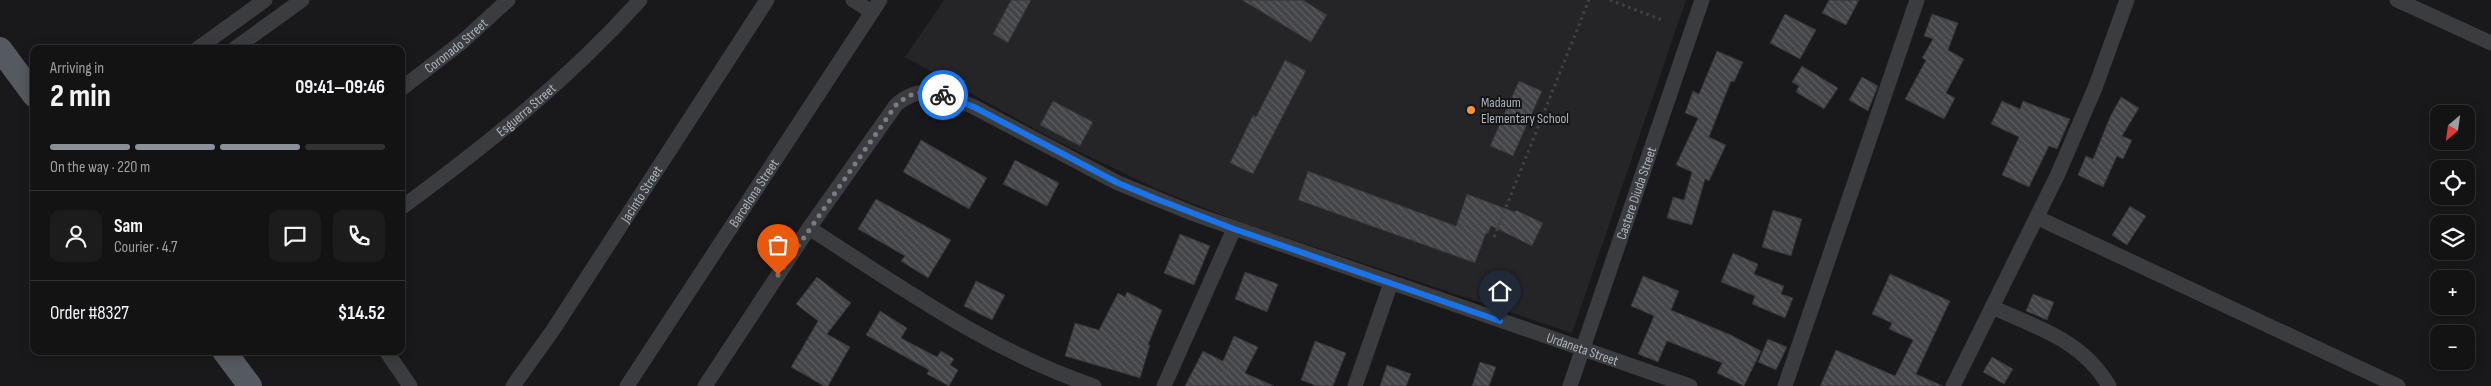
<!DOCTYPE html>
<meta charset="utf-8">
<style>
:root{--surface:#131314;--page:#1c1c1d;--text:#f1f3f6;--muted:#9d9ea0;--line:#323234;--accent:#8c9099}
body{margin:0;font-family:"Sofia Sans Condensed",sans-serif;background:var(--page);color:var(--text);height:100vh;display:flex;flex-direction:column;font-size:19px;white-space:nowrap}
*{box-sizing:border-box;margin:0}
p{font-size:16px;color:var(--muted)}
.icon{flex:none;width:28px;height:28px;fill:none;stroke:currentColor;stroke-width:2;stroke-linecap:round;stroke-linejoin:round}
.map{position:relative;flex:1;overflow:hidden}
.sheet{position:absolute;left:30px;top:45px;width:375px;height:310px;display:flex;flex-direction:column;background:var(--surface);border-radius:10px;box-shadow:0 2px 12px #0003,0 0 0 1px var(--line)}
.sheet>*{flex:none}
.needle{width:32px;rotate:209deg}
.fabs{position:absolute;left:2430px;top:105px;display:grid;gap:10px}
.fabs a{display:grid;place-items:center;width:45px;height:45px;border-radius:10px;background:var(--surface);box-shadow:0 2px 12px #0003,0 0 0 1px var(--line);font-size:25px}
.pin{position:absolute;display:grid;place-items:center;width:42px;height:42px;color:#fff;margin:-51px -21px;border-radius:50% 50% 50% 0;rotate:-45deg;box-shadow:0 0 5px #0007}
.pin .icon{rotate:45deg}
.courier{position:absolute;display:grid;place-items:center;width:50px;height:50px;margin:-25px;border:4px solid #1a73e8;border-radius:50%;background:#fff;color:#222;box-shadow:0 1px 6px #0007}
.headline em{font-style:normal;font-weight:700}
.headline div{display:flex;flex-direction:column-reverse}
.headline{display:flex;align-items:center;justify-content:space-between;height:85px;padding:0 20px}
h1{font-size:32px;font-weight:700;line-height:38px}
.bar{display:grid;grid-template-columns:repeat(4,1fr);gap:8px 5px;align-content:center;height:60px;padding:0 20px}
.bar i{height:6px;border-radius:4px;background:var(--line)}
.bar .on{background:var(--accent)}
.bar p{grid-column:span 4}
.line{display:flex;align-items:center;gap:12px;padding:0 20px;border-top:1px solid var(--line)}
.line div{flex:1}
.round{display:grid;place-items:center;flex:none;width:52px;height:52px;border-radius:10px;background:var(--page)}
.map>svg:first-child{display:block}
.built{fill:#252528}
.building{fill:url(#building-back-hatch);stroke:#333337}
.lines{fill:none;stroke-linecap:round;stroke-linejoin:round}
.path{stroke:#3f4347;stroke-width:3;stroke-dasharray:2.5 4;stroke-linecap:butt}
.street{stroke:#3a3c40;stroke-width:15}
.primary{stroke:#555960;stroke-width:24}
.done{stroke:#787d83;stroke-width:5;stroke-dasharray:0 9}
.route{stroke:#1a73e8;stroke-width:6}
.poi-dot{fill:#fb9531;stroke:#141416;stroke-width:2}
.labels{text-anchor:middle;stroke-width:4;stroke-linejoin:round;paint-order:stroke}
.street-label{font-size:14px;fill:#abb3bb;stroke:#141416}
.poi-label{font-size:14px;fill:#abb3bb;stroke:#141416;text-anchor:start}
</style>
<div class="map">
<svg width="2491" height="386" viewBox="0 0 2491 386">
<defs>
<pattern id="building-back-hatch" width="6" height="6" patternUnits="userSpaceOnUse" patternTransform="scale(1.25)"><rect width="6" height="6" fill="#434448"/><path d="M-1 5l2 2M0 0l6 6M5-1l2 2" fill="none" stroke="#5b5d60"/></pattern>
</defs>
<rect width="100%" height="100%" fill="#19191b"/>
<path class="built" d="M944,0h742l-114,333 -338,-113 -77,-31 -104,-50 -148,-82z"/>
<path class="building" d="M1011,0h20l-23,43 -15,-9z
M1242,0h61l24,15 -16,27z
M1829,0h30l-13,25 -24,-12z
M1785,14l31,16 -16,29 -30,-16z
M1932,14l26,9 -10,27 16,9 -18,34 9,5 -11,21 -39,-20 21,-39 -4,-2 11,-19 -9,-3z
M1717,51l26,11 -9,20 -3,-1 -22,56 17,8 -17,36 -4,-2 -13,46 -25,-7 6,-21 11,3 8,-28 -16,-7 22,-47 -13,-5 8,-22 6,3z
M1285,60l21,11 -53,103 -23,-11 23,-48 3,2z
M1802,66l36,22 -14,21 -28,-17 3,-6 -7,-4z
M1862,77l16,9 -10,25 -19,-11z
M1519,81l23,10 -29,65 -23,-10z
M2121,97l18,11 -17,28 10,4 -9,19 -6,-3 -14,31 -25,-12 8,-19 7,3 17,-42z
M1053,101l40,21 -13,24 -40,-21z
M2002,101l18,8 3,-8 47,18 -13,30 -8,-3 -20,41 -27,-12 17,-38 -28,-13z
M921,140l66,38 -18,31 -66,-37z
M1015,160l44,23 -12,23 -44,-22z
M1308,171l148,55 11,-32 48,18 1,-2 27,13 -11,23 -41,-20 -3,8 -2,-1 -11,30 -177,-63z
M876,199l75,41 -23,38 -27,-17 4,-5 -47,-27z
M2130,206l16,10 -19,29 -15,-10z
M1773,210l29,9 -11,37 -29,-9z
M1180,234l30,12 -16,39 -30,-12z
M1733,253l25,11 -4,10 30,12 -3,8 12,4 -8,20 -33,-14 3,-8 -34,-14z
M1245,272l33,12 -11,28 -32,-13z
M1890,274l60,27 -34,73 27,12h-123l16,-36 59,26 18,-36 -24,-11 3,-6 -20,-9z
M1643,276l36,15 -8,19 60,25 30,16 -17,35 -27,-13 5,-10 -55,-22 -9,21 -20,-8 16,-38 -23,-10z
M817,277l34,26 -24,31 23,13 -22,39h-4l-33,-19 27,-46 -22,-17z
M976,281l29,14 -13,25 -28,-14z
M1127,292l35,18 -14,35h2l-10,33 -75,-22 10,-33 24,7 19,-37 7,4z
M2033,294l21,8 -7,18 -21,-9z
M880,311l27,17 -6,10 36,19 4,-6 13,8 -4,6 8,5 -9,16 -22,-12 2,-4 -63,-35z
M1234,336l24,11 -13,26 29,13h-89l18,-35 20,10z
M1768,339l19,8 -11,23 -18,-8z
M1315,341l31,12 -13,33h-16l-16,-6z
M1992,357l21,12 -9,15 -21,-12z
M1480,362l16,5 -7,19h-17z
M1387,365l24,9 -5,12h-26z"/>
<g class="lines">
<path class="path" d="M1610,0l52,20
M1494,237l95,-237"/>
<g class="street">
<path d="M853,0l19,12"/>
<path d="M2397,0l94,43"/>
<path d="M197,49l68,-49"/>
<path d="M234,49l68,-49"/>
<path id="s1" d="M401,89l61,-47 46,-42"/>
<path id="s2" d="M401,208c86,-63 168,-129 239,-208"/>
<path d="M2038,218l360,168"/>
<path d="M809,228c92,59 181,123 285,158"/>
<path d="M1992,307c46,21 90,33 117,79"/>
<path d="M386,351l24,35"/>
<path id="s3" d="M513,386l40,-56 214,-330"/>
<path id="s4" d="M627,386l253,-386"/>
<path id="s5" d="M705,386l104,-158 87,-123c26,-23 49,-11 78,2l144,76 76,31 496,172"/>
<path d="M1164,386l70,-157"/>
<path d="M1355,386l36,-103"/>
<path id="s6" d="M1570,386l132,-386"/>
<path d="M1785,386l132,-386"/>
<path d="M1953,386l104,-210 38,-88 32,-88"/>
</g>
<path class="primary" d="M0,49l34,46
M224,351l26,35"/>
</g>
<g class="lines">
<path class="done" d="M778,275l118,-170c15,-13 28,-16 47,-10"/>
<path class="route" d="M943,95l31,12 144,76 36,15 80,31 266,92"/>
</g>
<circle class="poi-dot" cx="1471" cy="110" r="5"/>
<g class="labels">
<g class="street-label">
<text dy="5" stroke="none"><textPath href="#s1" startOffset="70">Coronado Street</textPath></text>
<text dy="5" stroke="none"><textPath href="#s2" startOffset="159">Esguerra Street</textPath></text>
<text dy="5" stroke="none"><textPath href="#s4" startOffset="231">Barcelona Street</textPath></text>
<text dy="5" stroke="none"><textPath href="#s6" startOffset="204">Castere Diuda Street</textPath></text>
<text dy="5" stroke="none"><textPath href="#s3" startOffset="231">Jacinto Street</textPath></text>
<text dy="5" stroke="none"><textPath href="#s5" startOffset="1080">Urdaneta Street</textPath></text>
</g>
<g class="poi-label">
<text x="1481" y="107">Madaum<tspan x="1481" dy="16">Elementary School</tspan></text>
</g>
</g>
</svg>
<div class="fabs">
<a><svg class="needle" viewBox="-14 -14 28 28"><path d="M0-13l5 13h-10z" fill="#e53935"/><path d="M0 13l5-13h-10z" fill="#9d9ea0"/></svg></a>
<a><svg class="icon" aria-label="locate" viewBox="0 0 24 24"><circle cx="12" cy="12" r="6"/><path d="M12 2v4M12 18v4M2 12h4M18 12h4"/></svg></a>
<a><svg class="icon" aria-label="layers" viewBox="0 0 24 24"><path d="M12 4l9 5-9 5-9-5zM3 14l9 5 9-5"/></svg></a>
<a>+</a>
<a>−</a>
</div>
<div class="pin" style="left:778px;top:275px;background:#ea580c"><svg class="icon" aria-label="bag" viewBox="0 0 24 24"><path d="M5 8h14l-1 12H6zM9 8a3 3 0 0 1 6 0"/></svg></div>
<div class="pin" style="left:1500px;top:321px;background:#1f2937"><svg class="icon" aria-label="home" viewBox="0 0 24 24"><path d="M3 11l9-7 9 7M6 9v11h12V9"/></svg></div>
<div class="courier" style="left:943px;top:95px"><svg class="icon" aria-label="bike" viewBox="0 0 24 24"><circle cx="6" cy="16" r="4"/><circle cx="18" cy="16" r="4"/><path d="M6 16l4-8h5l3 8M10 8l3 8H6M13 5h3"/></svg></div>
<section class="sheet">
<div class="headline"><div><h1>2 min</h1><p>Arriving in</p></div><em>09:41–09:46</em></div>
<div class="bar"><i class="on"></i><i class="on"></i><i class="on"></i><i></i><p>On the way · 220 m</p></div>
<div class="line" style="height:90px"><a class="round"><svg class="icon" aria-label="person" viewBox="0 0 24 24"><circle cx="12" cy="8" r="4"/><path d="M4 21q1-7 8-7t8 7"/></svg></a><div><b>Sam</b><p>Courier · 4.7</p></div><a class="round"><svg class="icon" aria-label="chat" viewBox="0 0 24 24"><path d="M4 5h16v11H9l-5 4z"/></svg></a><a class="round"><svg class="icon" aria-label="phone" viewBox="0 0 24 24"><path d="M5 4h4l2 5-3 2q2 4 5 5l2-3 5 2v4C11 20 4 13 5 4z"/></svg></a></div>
<div class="line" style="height:65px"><div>Order #8327</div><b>$14.52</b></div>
</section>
</div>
